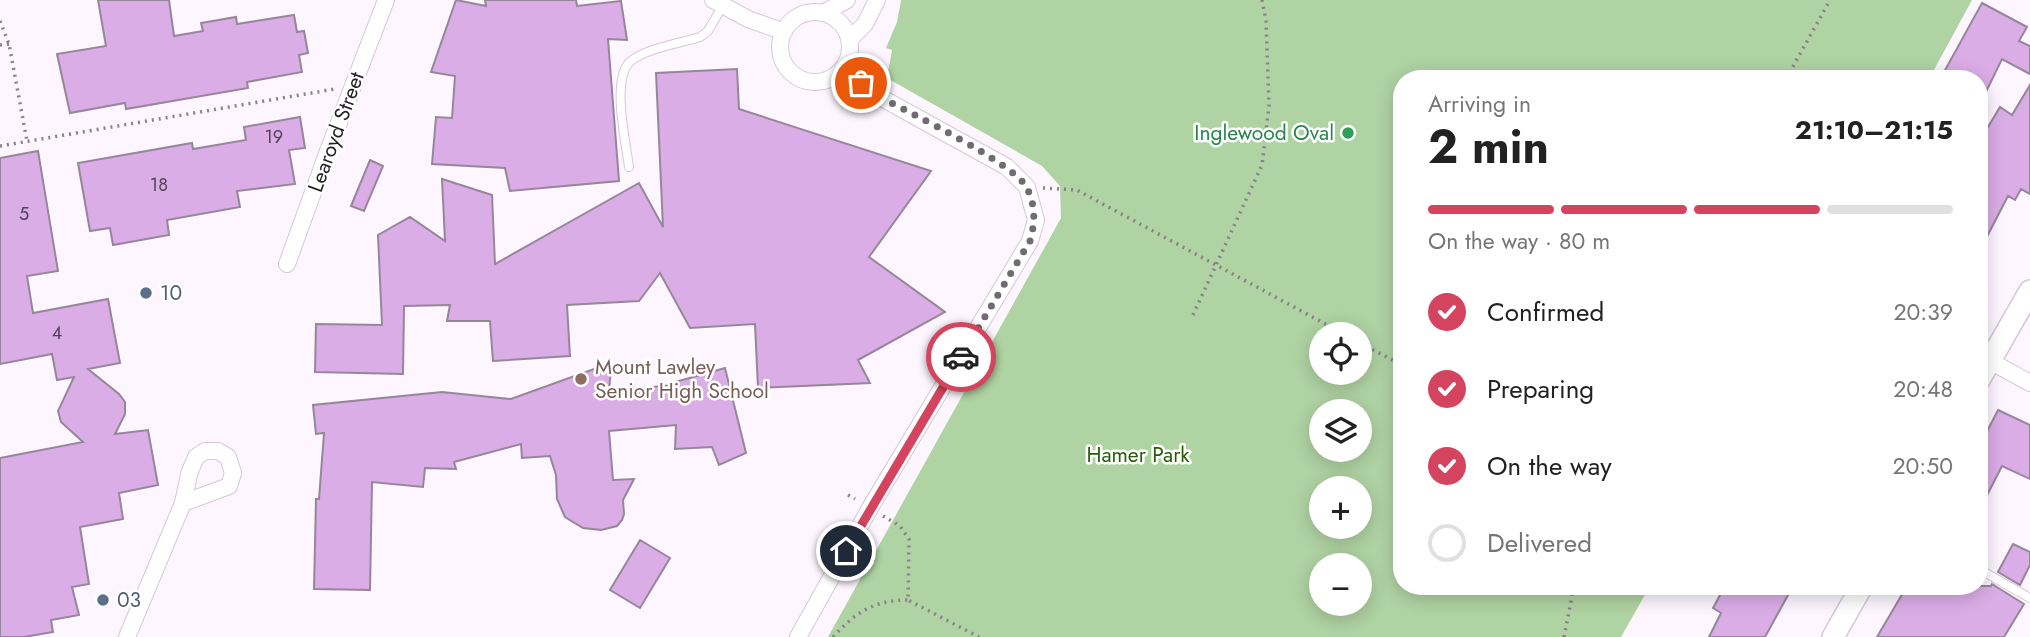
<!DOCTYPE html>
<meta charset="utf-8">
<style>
:root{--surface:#fff;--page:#f2f2f2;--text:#222;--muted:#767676;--line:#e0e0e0;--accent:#d5445f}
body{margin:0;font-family:Jost,sans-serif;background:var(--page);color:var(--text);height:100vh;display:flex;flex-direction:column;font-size:26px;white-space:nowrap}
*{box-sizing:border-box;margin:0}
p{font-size:23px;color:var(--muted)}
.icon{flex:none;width:38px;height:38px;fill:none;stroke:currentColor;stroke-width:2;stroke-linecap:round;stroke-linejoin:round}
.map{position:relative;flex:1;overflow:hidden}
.details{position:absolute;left:1393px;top:70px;width:595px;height:525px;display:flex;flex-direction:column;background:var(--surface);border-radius:28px;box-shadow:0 4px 18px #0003}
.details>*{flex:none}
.fabs{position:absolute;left:1309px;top:322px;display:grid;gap:14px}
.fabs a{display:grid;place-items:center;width:63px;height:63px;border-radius:50%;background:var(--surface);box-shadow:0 4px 18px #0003;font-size:35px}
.pin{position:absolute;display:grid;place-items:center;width:60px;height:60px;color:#fff;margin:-30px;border:4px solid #fff;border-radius:50%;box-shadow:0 2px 7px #0007}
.courier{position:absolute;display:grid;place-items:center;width:70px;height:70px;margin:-35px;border:5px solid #d5445f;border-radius:50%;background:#fff;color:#222;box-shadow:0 2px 9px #0007}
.head em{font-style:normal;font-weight:700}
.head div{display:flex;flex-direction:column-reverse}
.head{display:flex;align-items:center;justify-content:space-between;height:119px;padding:0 35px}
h1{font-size:46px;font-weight:700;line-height:52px}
.bar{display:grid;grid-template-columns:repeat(4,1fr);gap:10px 7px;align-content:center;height:84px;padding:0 35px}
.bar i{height:9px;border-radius:5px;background:var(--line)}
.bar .on{background:var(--accent)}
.bar p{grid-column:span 4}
ol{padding:0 35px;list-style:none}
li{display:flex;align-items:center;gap:21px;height:77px}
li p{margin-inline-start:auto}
li .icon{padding:7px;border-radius:50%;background:var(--accent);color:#fff;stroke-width:4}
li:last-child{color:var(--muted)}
li i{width:38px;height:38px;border:4px solid var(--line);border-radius:50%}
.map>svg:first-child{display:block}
.green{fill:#b0d3a3;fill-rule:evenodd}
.building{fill:#dbade7;stroke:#96869a;stroke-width:2}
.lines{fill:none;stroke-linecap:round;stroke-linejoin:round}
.service-casing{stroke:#d7c6db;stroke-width:10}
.minor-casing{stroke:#d7c6db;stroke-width:18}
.secondary-casing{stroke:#d7c6db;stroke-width:24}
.path{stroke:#88818a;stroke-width:3.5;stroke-dasharray:2 5;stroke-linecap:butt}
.service{stroke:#fff;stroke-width:8}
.minor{stroke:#fff;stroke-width:16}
.secondary{stroke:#fff;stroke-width:21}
.done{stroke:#716a73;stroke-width:7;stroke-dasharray:0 12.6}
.route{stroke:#d5445f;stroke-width:9}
.leisure-dot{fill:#2e9e5b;stroke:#fff;stroke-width:2.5}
.service-dot{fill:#5c6f8a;stroke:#fff;stroke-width:2.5}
.education-dot{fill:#8d6e63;stroke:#fff;stroke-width:2.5}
.labels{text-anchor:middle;stroke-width:5;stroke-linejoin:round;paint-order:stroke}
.number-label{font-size:18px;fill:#524257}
.street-label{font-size:21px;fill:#251f27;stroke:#fff}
.leisure-label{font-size:21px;fill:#27864d;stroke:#fff;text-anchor:end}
.service-label{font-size:21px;fill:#4e5e75;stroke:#fff;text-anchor:start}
.education-label{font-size:21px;fill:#785e54;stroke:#fff;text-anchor:start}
.park-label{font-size:21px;fill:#285d08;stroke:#fff}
</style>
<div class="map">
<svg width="2030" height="637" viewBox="0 0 2030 637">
<rect width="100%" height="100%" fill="#fdf6ff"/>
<path class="green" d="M901,0h1071l-43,79h-527v507h248l-29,51h-793l233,-419 -1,-32 -18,-20 -155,-88 5,-28 -6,-2 11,-26zM1321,334h39v39h-39zM1321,411h39v39h-39zM1321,488h39v39h-39zM1321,565h39v39h-39z"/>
<path class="building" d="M98,0h71l5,36 29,-5 -2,-8 35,-6 1,7 57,-9 3,17 7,-1 4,22 -9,2 3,17 -55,10 1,6 -122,21 -1,-6 -55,10 -13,-59 49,-8z
M456,0l30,6 -1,-6h91l1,6 44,-5 6,39 -19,-1 11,142 -109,10 -5,-23 -73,-4 4,-47 16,1 3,-42 -24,-4z
M1982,3l45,24 -8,14 11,5v28l-28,-15 -23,47v-27h-22l-13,-7z
M737,69l2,40 192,62 -62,86 76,55 -87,48 12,23 -112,5 -3,-64 -65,4 -30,-55 -21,28 -72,4 3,51 -77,5 -3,-40h-43l3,-16 -46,1 -1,68 -88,-2 1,-48 66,1 -4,-90 32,-18 35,24 -3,-62 50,16 3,69 144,-81 24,44 -7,-154z
M2030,85v109l-9,-5 -6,11 -7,-4 -29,56v-110l21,-35 12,8z
M300,117l5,31 -16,2 6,34 -58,7 3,16 -73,13 2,15 -56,10 -3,-17 -20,3 -12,-68 114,-20 1,6 53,-9 -2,-13z
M38,151l20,120 -31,5 6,37 75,-14 12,64 -32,6 31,25 6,8v12l-10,20 33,-4 10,55 -39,8 4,26 -43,8 9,57 -17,3 7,28 -28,5 2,12 -29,5h-24v-179l83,-16 -22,-20 -3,-11 16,-34 -17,3 -5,-26 -52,10v-206z
M370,160l13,6 -19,45 -13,-5z
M611,368l-2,23 65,-6 1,-3 50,-14 21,85 -27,12 -7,-18 -37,2 1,-24 -67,6 4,49 21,-1 -11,21 1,14 -2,6 -5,6 -16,4 -18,-2 -18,-11 -8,-18 -1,-24 -6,-19 -28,2 -1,-14 -67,18 2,7 -31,-1 -2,19 -51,-5 -2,108 -56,-1 2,-90h3l5,-66 -8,1 -3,-29 129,-13 69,7 83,-30 2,5z
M1998,410l32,15v54l-28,-13 -23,45v-64z
M640,540l30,18 -30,50 -30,-18z
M2013,544l17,8v13l-10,20 -22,-13z
M1992,584l32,20 -20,33h-127l30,-51h84z
M1725,586h68l-28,51h-56l12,-24 -8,-5z"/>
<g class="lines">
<defs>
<path id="service" d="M629,167c-3,-25 -19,-91 3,-107 16,-12 49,-17 68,-23l8,-6 15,-26
M1979,569l51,29"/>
<path id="minor" d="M713,0l35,19 36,13
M780 47a35 35 0 1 1 70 0a35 35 0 1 1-70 0Z
M823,13l24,-13
M849,40l16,-16 12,-24
M287,264l41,-113 58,-151
M1979,355l51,28
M127,637l56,-134 6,-29 7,-17 9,-6h13l10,6 5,16 -4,13 -46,17
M798,637l72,-129 160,-267 6,-21 -9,-33 -20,-20 -127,-70 -38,-27"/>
<path id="secondary" d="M1979,380l51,-89
M1833,637l29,-51"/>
</defs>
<use href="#service" class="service-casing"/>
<use href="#minor" class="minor-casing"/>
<use href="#secondary" class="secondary-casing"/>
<path class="path" d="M0,21l9,23 18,97
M0,45l9,-1
M1786,79l44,-79
M0,146l335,-57
M1043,188l34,2 267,144
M1193,315l69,-150 7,-59 -3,-86 -4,-20
M1360,343l42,22
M848,495l7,4
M883,516l17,10 9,13 -1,61 71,37
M833,637c23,-25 41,-37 75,-37
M1564,637l10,-51"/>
<use href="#service" class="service"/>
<use href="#minor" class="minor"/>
<use href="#secondary" class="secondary"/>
</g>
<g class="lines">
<path class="done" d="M861,83l19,14c28,15 136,67 147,91 9,18 8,35 3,53l-69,116"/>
<path class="route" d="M846,551l115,-194"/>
</g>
<circle class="leisure-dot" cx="1348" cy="133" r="7"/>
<g class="service-dot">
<circle cx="146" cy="293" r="7"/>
<circle cx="103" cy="600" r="7"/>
</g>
<circle class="education-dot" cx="581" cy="379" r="7"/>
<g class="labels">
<g class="number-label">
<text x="274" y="143">19</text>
<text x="159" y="191">18</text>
<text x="24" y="220">5</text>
<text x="57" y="339">4</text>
</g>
<g class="street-label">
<text transform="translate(336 132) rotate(-70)" y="7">Learoyd Street</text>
</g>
<g class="leisure-label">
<text x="1334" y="140">Inglewood Oval</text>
</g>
<g class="service-label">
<text x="160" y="300">10</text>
<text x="117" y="607">03</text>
</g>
<g class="education-label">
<text x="595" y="374">Mount Lawley<tspan x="595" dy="24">Senior High School</tspan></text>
</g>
<g class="park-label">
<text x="1138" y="462">Hamer Park</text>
</g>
</g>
</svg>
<div class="fabs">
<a><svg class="icon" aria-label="locate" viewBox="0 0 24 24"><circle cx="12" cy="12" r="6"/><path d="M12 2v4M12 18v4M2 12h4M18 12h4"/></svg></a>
<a><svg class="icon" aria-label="layers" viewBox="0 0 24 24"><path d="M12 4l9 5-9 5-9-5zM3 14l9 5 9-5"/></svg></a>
<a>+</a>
<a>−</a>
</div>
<div class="pin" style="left:861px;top:83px;background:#ea580c"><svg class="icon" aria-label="bag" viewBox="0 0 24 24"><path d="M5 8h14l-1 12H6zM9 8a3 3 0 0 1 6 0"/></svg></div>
<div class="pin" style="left:846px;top:551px;background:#1f2937"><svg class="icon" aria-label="home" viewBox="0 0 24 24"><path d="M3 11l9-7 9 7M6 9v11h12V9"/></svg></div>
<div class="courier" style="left:961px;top:357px"><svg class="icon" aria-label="car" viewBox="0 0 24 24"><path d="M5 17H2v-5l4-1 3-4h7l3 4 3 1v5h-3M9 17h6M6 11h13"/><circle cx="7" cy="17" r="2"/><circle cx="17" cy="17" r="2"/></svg></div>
<section class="details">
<div class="head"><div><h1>2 min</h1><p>Arriving in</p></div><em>21:10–21:15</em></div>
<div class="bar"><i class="on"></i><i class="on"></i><i class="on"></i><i></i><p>On the way · 80 m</p></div>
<ol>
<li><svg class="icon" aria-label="check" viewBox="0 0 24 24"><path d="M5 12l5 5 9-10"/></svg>Confirmed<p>20:39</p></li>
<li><svg class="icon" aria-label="check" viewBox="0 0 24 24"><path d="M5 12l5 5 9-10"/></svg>Preparing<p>20:48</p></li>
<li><svg class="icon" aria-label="check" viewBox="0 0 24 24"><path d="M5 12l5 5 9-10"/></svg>On the way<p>20:50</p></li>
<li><i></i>Delivered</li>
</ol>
</section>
</div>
